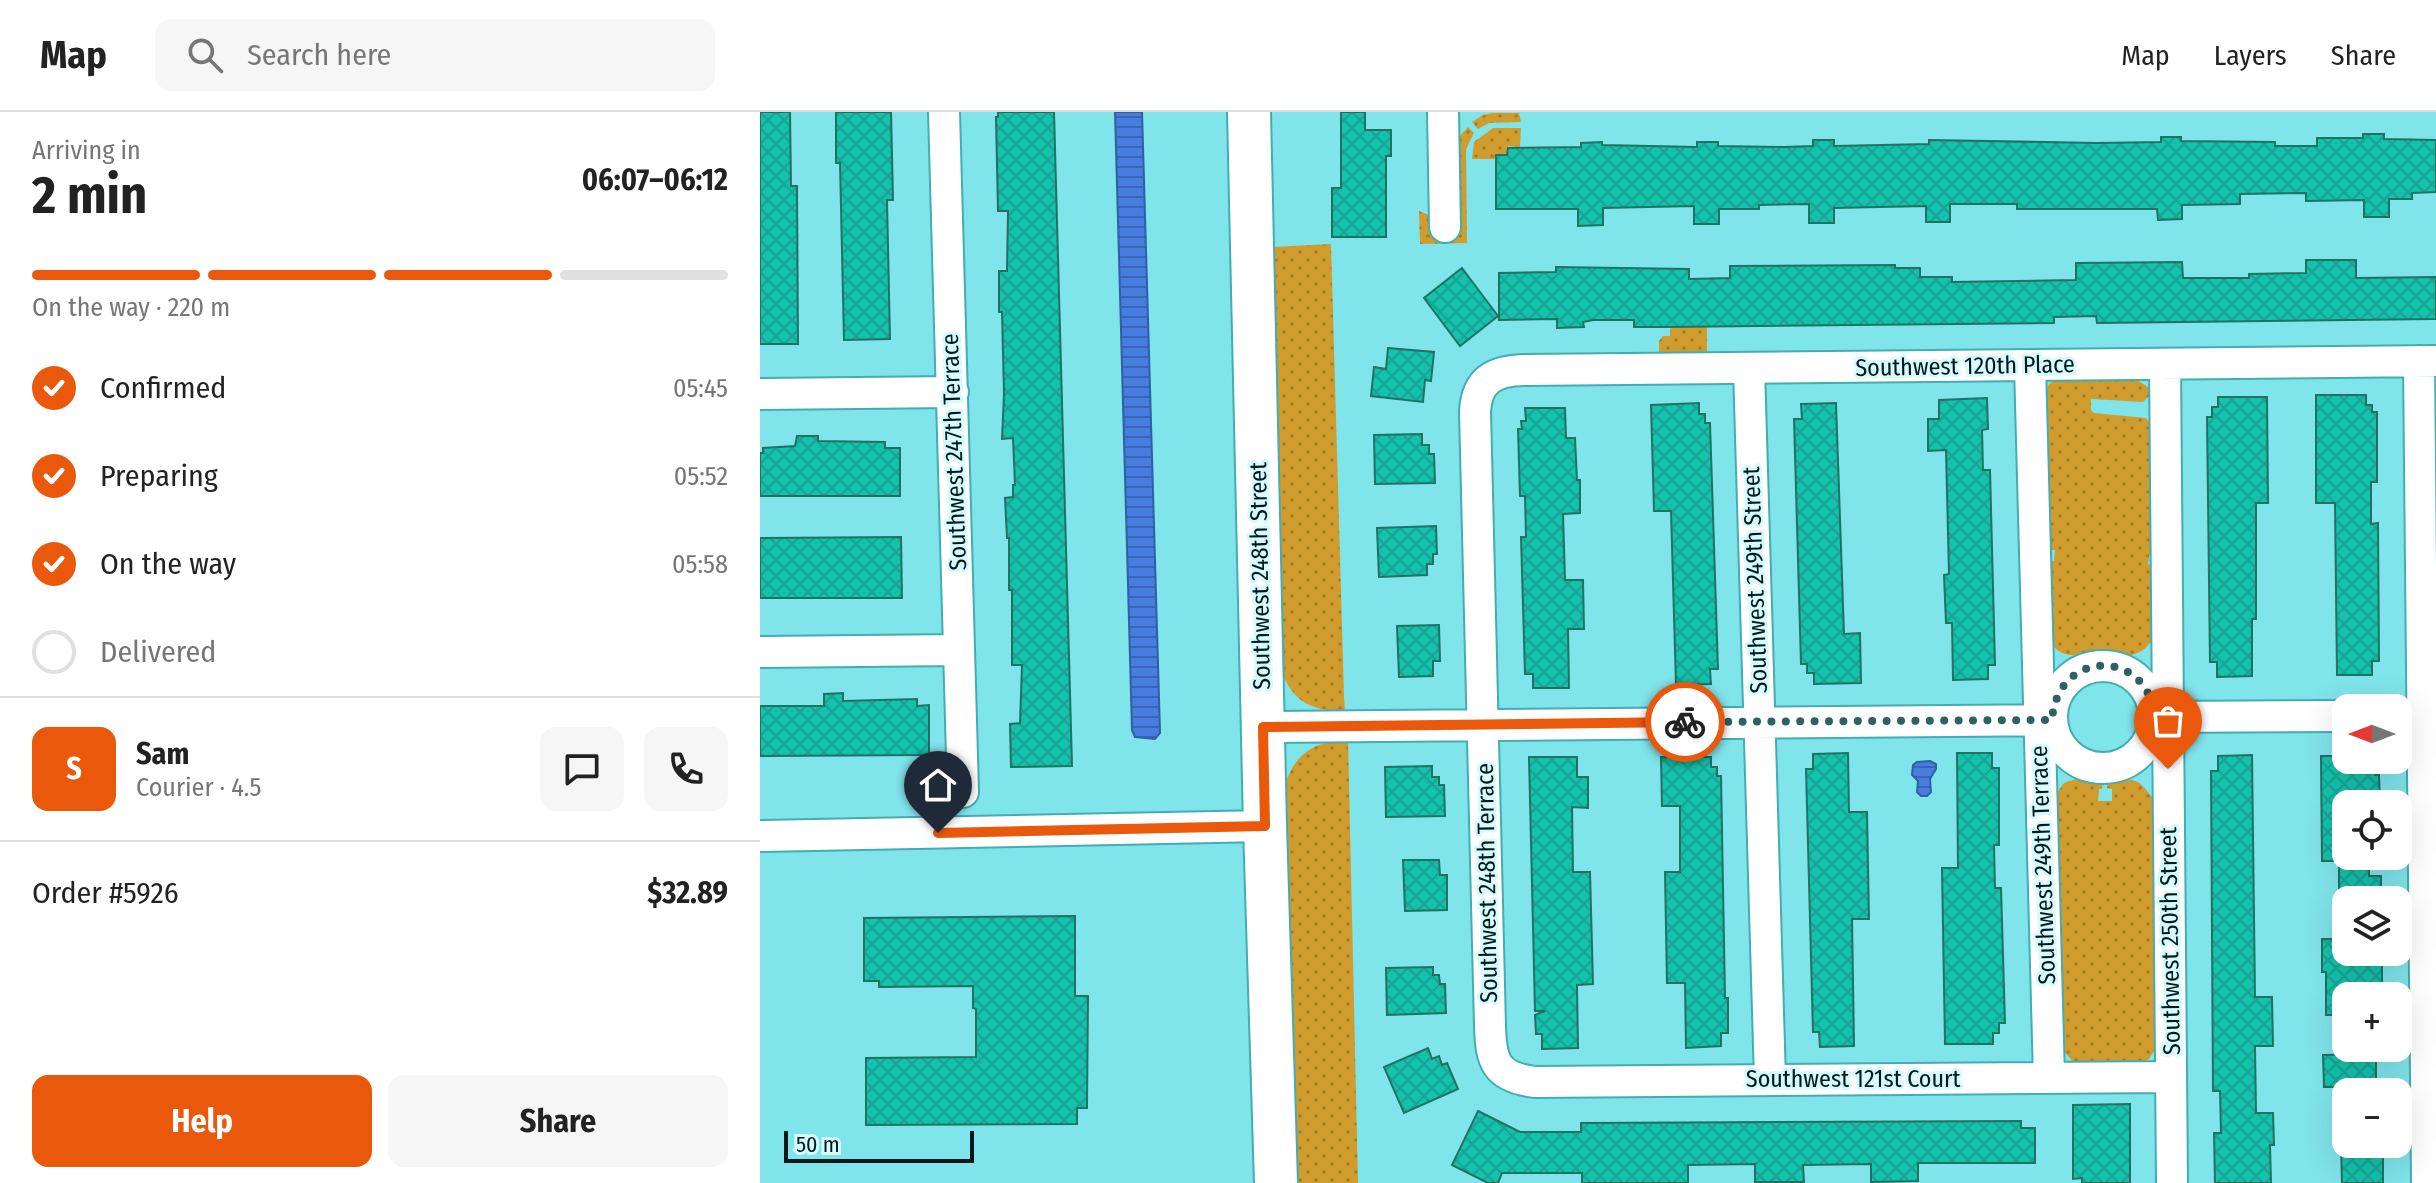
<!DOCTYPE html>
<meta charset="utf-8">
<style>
:root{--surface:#fff;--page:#f6f6f6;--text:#222;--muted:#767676;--line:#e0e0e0;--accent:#ea580c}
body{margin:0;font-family:"Fira Sans Condensed",sans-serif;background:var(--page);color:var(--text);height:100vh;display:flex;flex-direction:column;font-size:30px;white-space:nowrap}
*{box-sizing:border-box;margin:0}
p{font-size:26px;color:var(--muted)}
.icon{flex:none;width:44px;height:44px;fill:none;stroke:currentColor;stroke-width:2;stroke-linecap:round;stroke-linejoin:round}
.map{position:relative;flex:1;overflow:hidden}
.panel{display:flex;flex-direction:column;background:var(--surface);width:760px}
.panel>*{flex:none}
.needle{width:52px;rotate:270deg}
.fabs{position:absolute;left:1572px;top:582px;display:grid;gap:16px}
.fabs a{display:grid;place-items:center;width:80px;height:80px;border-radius:16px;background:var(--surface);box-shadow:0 8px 32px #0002;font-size:40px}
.scale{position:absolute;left:24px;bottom:20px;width:190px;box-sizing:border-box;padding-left:8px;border:4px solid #001a1c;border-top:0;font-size:22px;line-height:28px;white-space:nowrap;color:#001a1c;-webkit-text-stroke:6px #d6fafd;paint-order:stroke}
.pin{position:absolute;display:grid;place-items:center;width:68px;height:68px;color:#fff;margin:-82px -34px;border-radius:50% 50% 50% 0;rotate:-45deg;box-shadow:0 0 8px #0007}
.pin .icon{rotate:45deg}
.courier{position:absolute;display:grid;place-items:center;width:80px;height:80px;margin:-40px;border:6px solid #ea580c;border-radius:50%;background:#fff;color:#222;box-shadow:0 2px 10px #0007}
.headline em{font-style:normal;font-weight:700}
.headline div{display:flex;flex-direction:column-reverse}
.headline{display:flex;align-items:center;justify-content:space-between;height:136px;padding:0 32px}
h1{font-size:52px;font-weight:700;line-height:60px}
.bar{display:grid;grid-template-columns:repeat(4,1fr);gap:12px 8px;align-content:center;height:96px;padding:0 32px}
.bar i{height:10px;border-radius:6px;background:var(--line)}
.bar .selected{background:var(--accent)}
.bar p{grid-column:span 4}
.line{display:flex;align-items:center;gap:20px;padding:0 32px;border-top:2px solid var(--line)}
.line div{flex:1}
.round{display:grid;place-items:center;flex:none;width:84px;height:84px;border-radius:16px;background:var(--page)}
ol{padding:0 32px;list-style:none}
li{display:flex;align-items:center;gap:24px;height:88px}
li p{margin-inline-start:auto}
li .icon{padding:8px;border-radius:50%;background:var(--accent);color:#fff;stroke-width:4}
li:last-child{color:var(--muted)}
li i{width:44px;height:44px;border:4px solid var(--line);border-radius:50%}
.button{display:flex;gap:16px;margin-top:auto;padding:16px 32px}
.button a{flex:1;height:92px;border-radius:16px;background:var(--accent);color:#fff;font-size:32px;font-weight:700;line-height:92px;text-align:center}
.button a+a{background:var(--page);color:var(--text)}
header{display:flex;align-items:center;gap:48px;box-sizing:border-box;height:112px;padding:0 40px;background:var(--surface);border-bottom:2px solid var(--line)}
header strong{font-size:38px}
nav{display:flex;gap:44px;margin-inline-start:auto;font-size:28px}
.search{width:560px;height:72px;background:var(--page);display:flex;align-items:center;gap:20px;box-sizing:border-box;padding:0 28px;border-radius:16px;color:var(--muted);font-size:30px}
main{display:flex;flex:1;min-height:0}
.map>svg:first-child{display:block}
.grass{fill:url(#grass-dots)}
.water{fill:url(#water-rules);stroke:#315fa4;stroke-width:2}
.building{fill:url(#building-cross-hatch);stroke:#237064;stroke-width:2}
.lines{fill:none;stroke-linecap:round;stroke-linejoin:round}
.street-casing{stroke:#44acb3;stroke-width:34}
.secondary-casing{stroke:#44acb3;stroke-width:46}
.street{stroke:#fff;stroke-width:30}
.secondary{stroke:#fff;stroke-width:42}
.done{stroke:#2d6164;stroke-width:8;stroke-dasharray:0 14.4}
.route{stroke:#ea580c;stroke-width:10}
.labels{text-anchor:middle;stroke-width:6;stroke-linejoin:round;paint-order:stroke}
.street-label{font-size:24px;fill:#001a1c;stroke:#d6fafd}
</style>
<header>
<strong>Map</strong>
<div class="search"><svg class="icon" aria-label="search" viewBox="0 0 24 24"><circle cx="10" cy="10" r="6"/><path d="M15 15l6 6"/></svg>Search here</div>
<nav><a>Map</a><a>Layers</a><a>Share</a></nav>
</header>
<main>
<section class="panel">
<div class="headline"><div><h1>2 min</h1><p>Arriving in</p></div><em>06:07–06:12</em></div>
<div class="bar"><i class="selected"></i><i class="selected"></i><i class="selected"></i><i></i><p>On the way · 220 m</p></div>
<ol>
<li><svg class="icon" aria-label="check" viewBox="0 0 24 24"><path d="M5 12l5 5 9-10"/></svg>Confirmed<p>05:45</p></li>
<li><svg class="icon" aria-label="check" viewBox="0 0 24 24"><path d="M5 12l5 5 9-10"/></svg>Preparing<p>05:52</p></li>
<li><svg class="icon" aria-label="check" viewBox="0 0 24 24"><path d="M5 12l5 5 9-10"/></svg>On the way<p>05:58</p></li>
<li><i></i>Delivered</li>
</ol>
<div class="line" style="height:144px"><b class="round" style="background:var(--accent);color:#fff">S</b><div><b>Sam</b><p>Courier · 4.5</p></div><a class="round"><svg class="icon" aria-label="chat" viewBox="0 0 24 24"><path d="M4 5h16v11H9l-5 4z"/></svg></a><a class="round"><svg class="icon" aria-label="phone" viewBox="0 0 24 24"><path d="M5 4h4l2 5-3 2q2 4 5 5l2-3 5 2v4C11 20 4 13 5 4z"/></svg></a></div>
<div class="line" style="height:104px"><div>Order #5926</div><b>$32.89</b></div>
<div class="button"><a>Help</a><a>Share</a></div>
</section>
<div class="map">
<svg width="1676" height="1071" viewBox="0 0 1676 1071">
<defs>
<pattern id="grass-dots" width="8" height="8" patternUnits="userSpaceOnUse" patternTransform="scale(2)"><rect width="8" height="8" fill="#d09c2e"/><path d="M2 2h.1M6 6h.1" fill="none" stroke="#a67e26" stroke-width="1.8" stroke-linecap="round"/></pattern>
<pattern id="water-rules" width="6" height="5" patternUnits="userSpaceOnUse" patternTransform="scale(2)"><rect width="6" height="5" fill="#467ddf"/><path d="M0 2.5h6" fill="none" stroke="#3866b4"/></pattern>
<pattern id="building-cross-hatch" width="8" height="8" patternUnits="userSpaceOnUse" patternTransform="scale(2)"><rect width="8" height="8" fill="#16c1ac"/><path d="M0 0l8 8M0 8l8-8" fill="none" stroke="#13a593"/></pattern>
</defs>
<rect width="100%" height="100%" fill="#80e4eb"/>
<path class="grass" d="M732,1h27l2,9 -32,1 -11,6 -6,-7 11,-7z
M708,15l6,6 -8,16 1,94 -47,1 -1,-33 10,4 1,18 27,-1v-87l3,-9z
M733,16h28l-1,19 -12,-1 -1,9h-10l-1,4h-24l2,-17z
M571,132l13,452 1,15c-38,0 -56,-12 -66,-49l-7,-415z
M913,214l34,1v30l-48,1v-17l4,-5h7v-7z
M1372,265l16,10 2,8 -7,7 -52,-3v11l3,3 52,5 7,9 2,127 -6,1 -1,9 7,2 -1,71c-5,8 -10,14 -19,17 -10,4 -20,0 -31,0 -19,0 -47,9 -55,-17 -5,-14 -3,-59 -3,-76h8l1,-11h-10l-1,-156 5,-10 8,-6z
M588,627l10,444h-67l-7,-395c10,-35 30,-46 64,-49z
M1321,665l22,4 -1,8h-3l-1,12h14v-12l-5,-1v-7c30,0 29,-7 48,21l3,243 -9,14 -7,4 -67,1 -13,-15 -8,-252 10,-14z"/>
<path class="water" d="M355,0h27l18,621 -5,6 -20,-2 -3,-7z
M1170,649l6,3v5l-6,10 1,13 -4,4h-6l-4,-4 1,-11 -6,-6 1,-10 4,-3z"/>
<path class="building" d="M0,0h30l1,74h6l1,158h-38z
M76,0h55l2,88h-6l3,139 -46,1 -4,-177h-4z
M238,0h56l18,654 -61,1 -1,-43 10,-1 2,-58h-10v-75h-3v-52h-2l-2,-40 8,-1v-12h2l-2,-47 -11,1 2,-45 -2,-82h-3v-41h8l1,-60h-10l-2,-94h2z
M581,0h24v18h26v26h-5v81h-54v-49h9z
M1603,22h21v5l52,1v52l-24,1v6h-23v18h-25v-17l-58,1v-8l-66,1v10l-58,1v14l-24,1 -1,-11h-140v-5h-67v18h-24v-16l-92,2v15h-25v-19l-50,1v4h-40v15h-25v-18l-91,2v17l-25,1v-17h-82v-54h11l1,-7 73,-1v-4l21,-1v3l95,2v-5h21v4l66,1 29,-1v-6h21v6l95,-2v-4l168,3 64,-1v-5h20v4l94,1v4h42v-8h46z
M1546,148h50v18l80,-1v42l-339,4 -1,-7 -42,1v6l-389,4h-31v-7h-41l-10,2 1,5 -27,1v-9l-58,1v-47l57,-1v-5l133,2v10l41,-1v-12l165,-1v3h25v9h32v5l124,-2v-17l106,-1 1,16h66v-4l57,-1z
M702,156l36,48 -38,30 -36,-48z
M628,236l46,4 -3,29 -6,-1 -2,22 -52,-6 3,-29 12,2z
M1556,283h50v10h6v7h5v70h-6v42l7,-1 1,138h-7v14h-35l-2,-172h-19z
M1458,285h49l1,106h-12v116h-4v57l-35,1v-15h-7l-3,-245h5v-10h6z
M1227,286l1,31 -6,1 1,40h7l5,195h-7v14l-35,1 -1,-57h-6l-2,-48 5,-1 -3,-124 -18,1v-32h11v-19z
M939,291v11h6v9h5l8,246h-8l1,15 -35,1 -5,-174h-17l-3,-106z
M1076,291l8,231 16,-1 1,50 -47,1v-11h-7v-9h-6l-7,-245h8l-1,-15z
M765,296h40l1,30h9l2,42h3v33l-17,1 2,66h18l1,49h-16l1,59h-36v-14h-8l-4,-137h5l-1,-41h-5l-2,-67h4l-1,-8h5z
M662,322v11h7v9h5l1,29 -60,1 -1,-49z
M37,324h21v5l67,1v6h15v48h-140v-43h3v-5l32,-2z
M676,414l1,28h-4v10h-6v11l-48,2 -2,-49z
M141,425l1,61h-142v-60z
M679,513l1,36h-7v15l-34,1 -2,-51z
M83,581v8l74,-2v7l12,-1v50l-169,1v-50h64v-12z
M1088,641l1,59h18l2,107h-17l2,127 -34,1 -1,-15h-6l-7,-263h7v-15z
M1197,641h35v15h7v77h-5l1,43h6l4,135h-6v10h-6v11h-48l-3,-176h16z
M1492,643l3,242h17l1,49h-18l1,67h17l1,32h-4l1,38h-56l-1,-50h7l-1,-42h-7l-2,-320h7v-15z
M1561,644h25v4h23v6h6v9h4l1,29h-34v52h23v20h12v24h-42v-39h-17z
M769,645h48v20h11v31l-16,-1 1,65h17l3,112 -16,1 1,63 -36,1v-15h-6l-1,-19 10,-4h-10z
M901,645h50v10h6v9h4l4,222h3v35h-7v13l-35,2 -1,-65h-18l-2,-111h15v-66h-18z
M672,654v11h7v8h5l1,31 -59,1 -1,-50z
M643,748h36l1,15h7v35l-42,1z
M315,804v80h13l-1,112h-10v16l-211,1v-67l110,-1v-48l-3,-1v-22l-94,1v-6h-15v-63z
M1562,827h24v13h30v7h6v30h-23v3h-13v23h-20v-43h-4z
M673,855v8h6l1,9h5l1,29 -59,2 -1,-47z
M668,936l4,11 7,-3 3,9 5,-2 11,26 -54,24 -20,-46z
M1616,942v38h-40v-5h-12l-1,-32z
M1370,992v79h-48v-5l-9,1v-74z
M718,999l42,21h61v-9l440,-2v7h14v35h-117v18l-47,1v-18l-68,1 1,17h-49v-18l-67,1v18h-106v-10h-80l-4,10h-10l-36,-18z
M1581,1032h42v39h-41z"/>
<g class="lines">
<defs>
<path id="street" d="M184,0l19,680
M683,0l2,115
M1659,249l8,822
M1405,252l7,819
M1270,253l19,713
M989,256l21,712
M0,282l193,-2
M0,540l199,-2
M1292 605a51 51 0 1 1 102 0a51 51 0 1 1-102 0Z
M1395,605l191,-1
M503,615l789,-7
M0,724l505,-10
M1411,965l-636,5c-40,-5 -44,-21 -45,-56l-15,-615c2,-31 19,-40 48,-41l913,-9"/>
<path id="secondary" d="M489,0l16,714 11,357"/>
</defs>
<use href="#street" class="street-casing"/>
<use href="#secondary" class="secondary-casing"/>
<use href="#street" class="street"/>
<use href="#secondary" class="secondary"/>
</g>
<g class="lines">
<path class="done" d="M925,610l367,-2c5,-71 95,-73 103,-3l13,-1v53"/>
<path class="route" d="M178,721l327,-7 -2,-99 422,-5"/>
</g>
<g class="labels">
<g class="street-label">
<text transform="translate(1205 254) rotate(-1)" y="8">Southwest 120th Place</text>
<text transform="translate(194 340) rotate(-92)" y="8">Southwest 247th Terrace</text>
<text transform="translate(500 464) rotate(-91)" y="8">Southwest 248th Street</text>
<text transform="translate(995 468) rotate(-92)" y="8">Southwest 249th Street</text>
<text transform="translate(1283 753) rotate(-92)" y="8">Southwest 249th Terrace</text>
<text transform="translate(727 771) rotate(-91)" y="8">Southwest 248th Terrace</text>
<text transform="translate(1410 829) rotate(-91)" y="8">Southwest 250th Street</text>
<text x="1093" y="975">Southwest 121st Court</text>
</g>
</g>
</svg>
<div class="fabs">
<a><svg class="needle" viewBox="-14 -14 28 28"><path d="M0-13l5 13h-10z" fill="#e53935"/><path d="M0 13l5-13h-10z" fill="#767676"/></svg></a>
<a><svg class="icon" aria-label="locate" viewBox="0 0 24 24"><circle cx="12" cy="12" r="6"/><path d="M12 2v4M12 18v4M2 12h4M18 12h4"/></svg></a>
<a><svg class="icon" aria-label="layers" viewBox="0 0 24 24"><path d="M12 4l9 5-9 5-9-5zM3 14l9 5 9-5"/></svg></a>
<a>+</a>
<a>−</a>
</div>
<div class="scale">50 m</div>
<div class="pin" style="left:1408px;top:657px;background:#ea580c"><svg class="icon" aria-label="bag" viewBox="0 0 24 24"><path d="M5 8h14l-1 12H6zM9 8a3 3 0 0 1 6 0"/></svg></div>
<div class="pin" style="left:178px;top:721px;background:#1f2937"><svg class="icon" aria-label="home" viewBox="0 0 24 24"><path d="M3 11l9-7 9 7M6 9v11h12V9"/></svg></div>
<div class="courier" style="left:925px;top:610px"><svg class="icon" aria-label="bike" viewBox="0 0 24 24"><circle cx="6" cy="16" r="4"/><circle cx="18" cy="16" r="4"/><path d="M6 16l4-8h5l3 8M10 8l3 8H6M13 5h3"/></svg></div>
</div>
</main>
